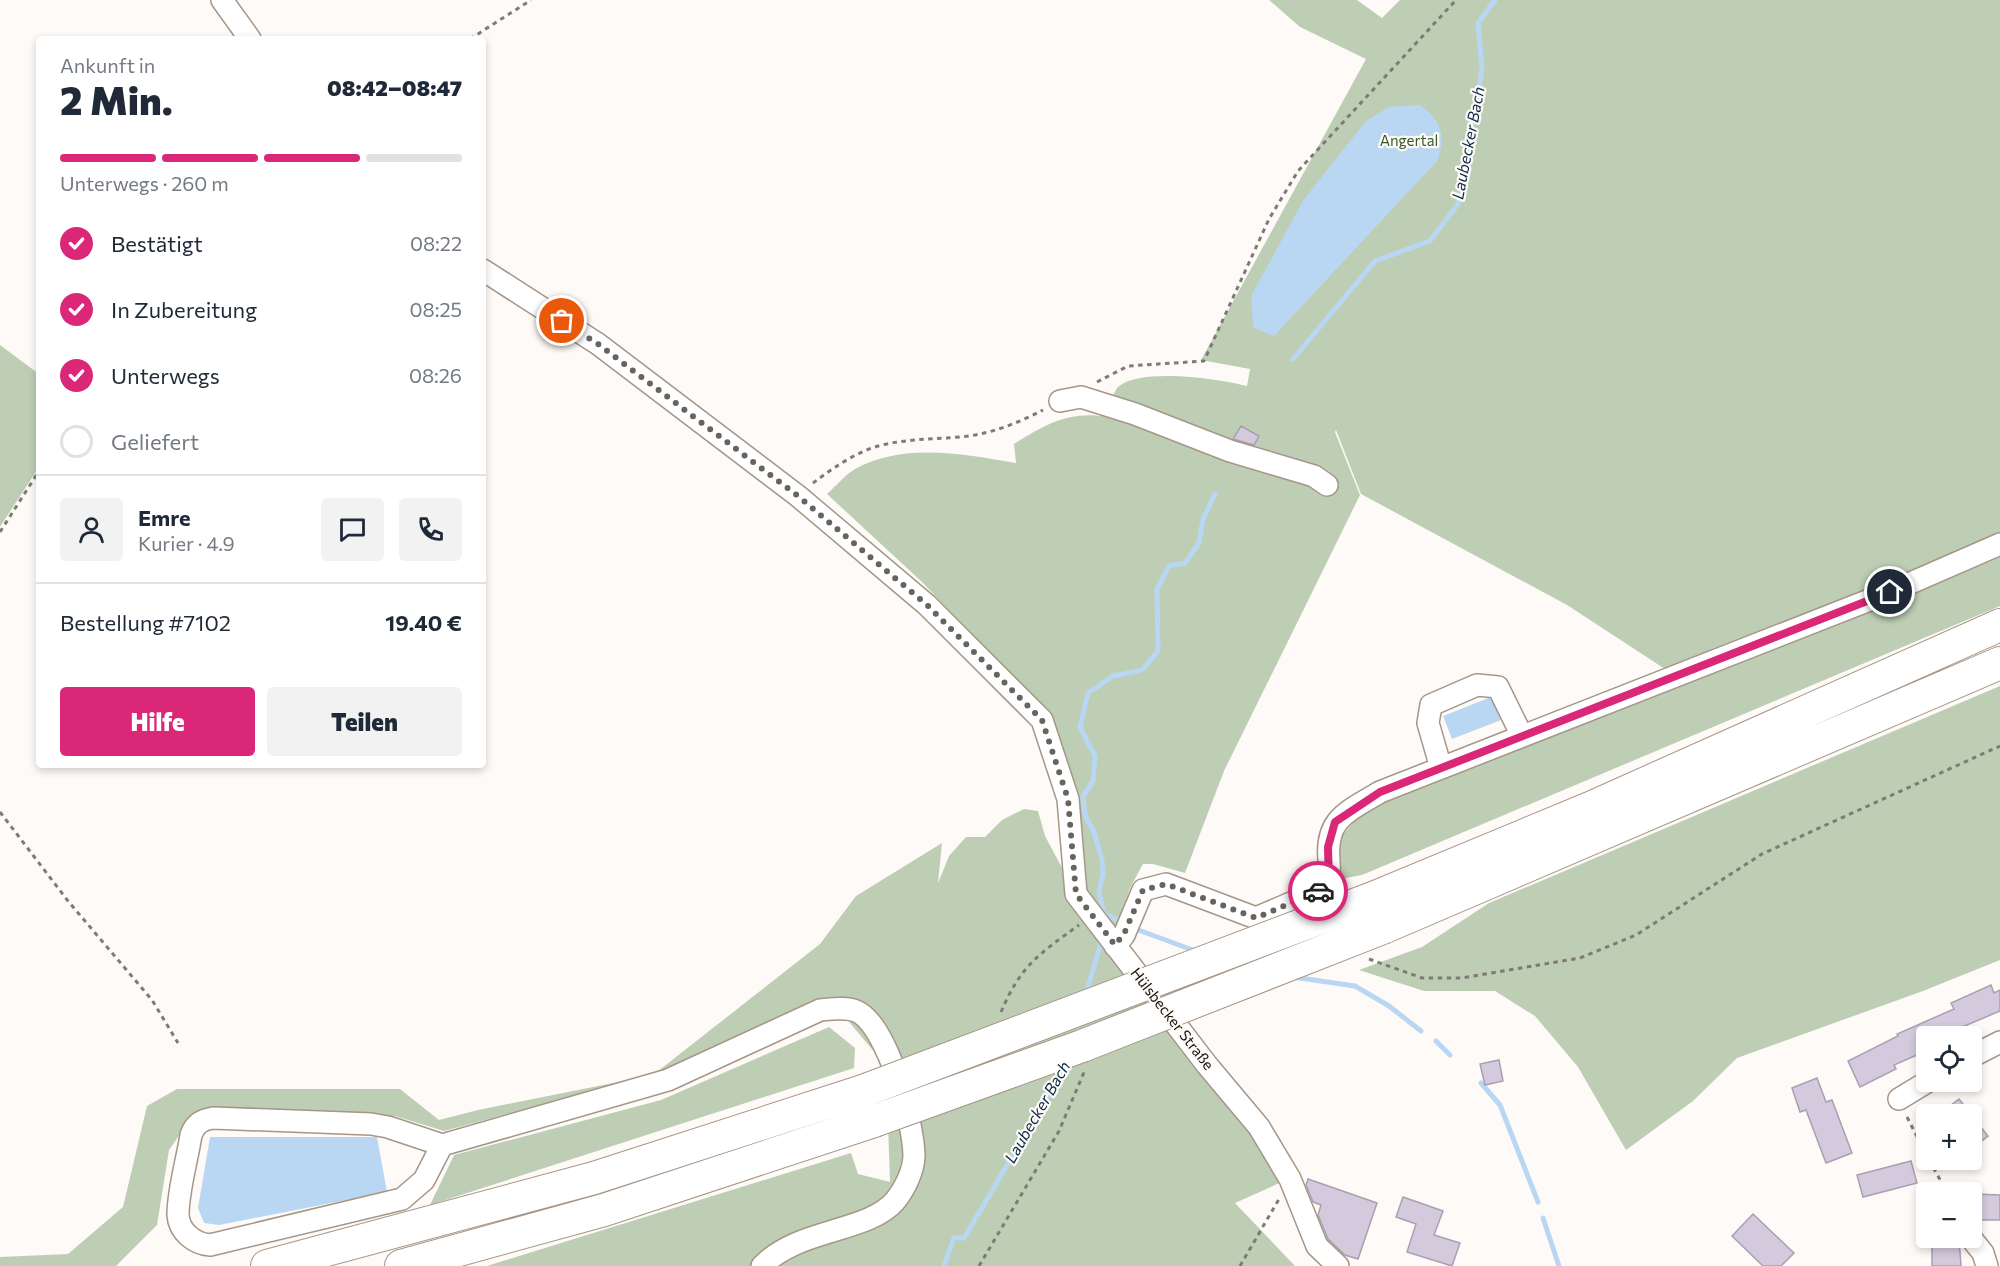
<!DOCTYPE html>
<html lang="de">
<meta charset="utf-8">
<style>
:root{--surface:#fff;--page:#f2f2f3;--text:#1f2937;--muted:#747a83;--line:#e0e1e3;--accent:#db2777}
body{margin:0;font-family:Commissioner,sans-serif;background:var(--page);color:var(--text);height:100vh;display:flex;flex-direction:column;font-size:22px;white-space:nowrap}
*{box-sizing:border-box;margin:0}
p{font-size:20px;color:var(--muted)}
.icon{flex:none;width:33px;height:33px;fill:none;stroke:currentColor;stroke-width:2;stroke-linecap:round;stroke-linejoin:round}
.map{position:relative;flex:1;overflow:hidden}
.details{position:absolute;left:36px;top:36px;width:450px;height:732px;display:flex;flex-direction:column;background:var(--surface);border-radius:6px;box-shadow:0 3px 9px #0003}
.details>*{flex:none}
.buttons{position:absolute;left:1916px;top:1026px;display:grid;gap:12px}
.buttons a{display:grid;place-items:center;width:66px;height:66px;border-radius:6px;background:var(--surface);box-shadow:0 3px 9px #0003;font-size:30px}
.pin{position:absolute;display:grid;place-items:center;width:51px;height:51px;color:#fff;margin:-26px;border:3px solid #fff;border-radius:50%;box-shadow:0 2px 6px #0007}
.courier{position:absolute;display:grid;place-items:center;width:60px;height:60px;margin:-30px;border:4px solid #db2777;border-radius:50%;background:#fff;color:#222;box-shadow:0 2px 8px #0007}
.summary em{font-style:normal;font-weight:800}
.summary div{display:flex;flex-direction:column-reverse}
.summary{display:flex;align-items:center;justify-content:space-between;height:102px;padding:0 24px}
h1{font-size:39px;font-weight:800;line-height:45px}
.bar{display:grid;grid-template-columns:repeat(4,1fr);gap:9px 6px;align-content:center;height:72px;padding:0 24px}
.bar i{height:8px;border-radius:4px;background:var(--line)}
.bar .current{background:var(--accent)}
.bar p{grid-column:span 4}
.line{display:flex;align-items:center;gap:15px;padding:0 24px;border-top:2px solid var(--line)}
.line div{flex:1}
.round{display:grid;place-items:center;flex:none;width:63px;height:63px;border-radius:6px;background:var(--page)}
ol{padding:0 24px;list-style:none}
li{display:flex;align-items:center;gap:18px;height:66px}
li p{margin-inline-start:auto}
li .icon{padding:6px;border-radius:50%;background:var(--accent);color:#fff;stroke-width:4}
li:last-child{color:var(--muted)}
li i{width:33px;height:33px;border:3px solid var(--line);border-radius:50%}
.cta{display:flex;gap:12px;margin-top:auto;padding:12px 24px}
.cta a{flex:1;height:69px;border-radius:6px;background:var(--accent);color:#fff;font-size:24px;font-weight:800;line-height:69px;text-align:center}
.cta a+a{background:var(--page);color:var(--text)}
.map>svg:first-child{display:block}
.green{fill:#bdceb5}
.water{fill:#b9d7f3}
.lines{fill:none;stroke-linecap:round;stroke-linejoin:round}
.stream{stroke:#b9d7f3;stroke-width:5}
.building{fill:#d3cadd;stroke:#a89fb2;stroke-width:1.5}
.minor-casing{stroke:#a69687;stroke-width:24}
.highway-casing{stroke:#a69687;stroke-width:34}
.path{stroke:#7f7a76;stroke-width:3;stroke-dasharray:4.5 4.5;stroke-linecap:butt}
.minor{stroke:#fff;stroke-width:21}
.highway{stroke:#fff;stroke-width:32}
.highway-bridge-casing{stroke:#a69687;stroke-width:34;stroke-linecap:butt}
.highway-bridge{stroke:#fff;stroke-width:32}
.done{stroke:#67635e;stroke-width:6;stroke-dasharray:0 10.8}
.route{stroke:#db2777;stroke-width:8}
.labels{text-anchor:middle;stroke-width:4.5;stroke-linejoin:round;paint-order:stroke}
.park-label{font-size:15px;fill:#3a582a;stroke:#fefaf7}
.street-label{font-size:15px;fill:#16110b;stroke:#fefaf7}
.water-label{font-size:16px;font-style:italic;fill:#082c48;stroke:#fefaf7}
</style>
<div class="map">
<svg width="2000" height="1266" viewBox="0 0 2000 1266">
<rect width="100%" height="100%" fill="#fefaf7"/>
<path class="green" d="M1269,0h88l25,18 18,-18h600v533l-104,48 -231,88 -98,-64 -206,-111 -25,-64 -1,2 25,63 -136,276 -39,102 -32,-9h-10l-13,24 -14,40 -32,-38 -39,-178 -123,-130 -95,-88c9,-8 18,-19 28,-25 48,-27 110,-15 161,-6l-2,-19c31,-20 57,-34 94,-27 2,-9 4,-24 10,-30 22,-20 102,-8 129,-1l3,-17 -49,-9 165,-301 -66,-32z
M0,345l39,29v93l-39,60z
M2000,551v55l-638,269 -27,5 4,-40 23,-29z
M2000,686v274l-77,31 -186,67 -44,43 -67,49 -48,-83 -43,-51 -40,-25h-71l-65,-21 63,-23 67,-44z
M1024,809l14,2 7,25 31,58 181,238 27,49 -49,22 60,63h-808l364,-113 7,21 32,8 -4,-116 -56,-67 -177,76 -209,56 -49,-15h-202l-24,34 -12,75 -41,41h-116v-9l68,-3 55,-47 24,-101 30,-17h223l39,31 39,-10 175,-35 167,-131 36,-48 86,-53 -4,40 11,-27 17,-19h19l17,-17z
M829,1027l26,21 -1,20 -424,137 24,-50 207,-55z"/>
<path class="water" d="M1420,105c22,16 25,29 18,55l-164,176 -21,-9 -2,-31 52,-95 13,-17 50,-63 23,-14z
M1491,697l10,23 -49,19 -9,-23z
M210,1137h167l10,55 -168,33 -15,-2 -6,-15z"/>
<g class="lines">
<path class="stream" d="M1293,359l82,-98 55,-20 28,-37 24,-135 -4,-46 17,-23
M1105,914l20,10
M1105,919l-6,-28 4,-17 -1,-14 -8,-28 -9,-17 -2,-19 10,-15 2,-25 -15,-29 8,-34 25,-17 29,-6 16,-19 -1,-62 12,-23 16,-3 14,-20 4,-24 12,-25
M1133,928l65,24
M1293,977l62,9 34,20 32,25
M1086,994l16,-55
M1436,1041l14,14
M1481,1083l19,22 38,97
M1543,1218l16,48
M944,1266l10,-28h10l103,-174"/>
</g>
<path class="building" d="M1241,426l18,10 -5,9 -21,-6z
M1991,985l3,8 6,-3v21l-59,25h-15v15l-32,14 2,4 -36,18 -12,-26 50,-25 -1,-2 57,-25 -3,-6z
M1499,1060l4,21 -18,4 -5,-21z
M1817,1078l9,24 6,-2 20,53 -26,10 -20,-53 -6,2 -8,-24z
M1959,1099l29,37 -17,13v-35h-32z
M1911,1161l6,22 -54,14 -6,-22z
M1308,1179l69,24 -19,56 -13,-4 -17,-16 -10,-24 3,-10 -8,-3 -7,-17z
M1975,1194l25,1v25h-26z
M1403,1197l40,14 -9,24 26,8 -8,23 -45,-14 9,-28 -20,-7z
M1753,1214l41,39 -13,13h-18l-31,-30z
M1932,1238h27l2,28h-29z"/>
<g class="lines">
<defs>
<path id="minor" d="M222,0l28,39
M483,270l115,74 200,152 129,109 115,115 26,79 8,95 131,171 52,62 31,52 27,67 21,20
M1060,401l21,-4 54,17 95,37 84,25 13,9
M1441,768l-13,-45 3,-18 46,-20 21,2 24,49
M1115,946l9,-11 19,-45 23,-6 90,34 70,-30c5,-8 3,-19 3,-28 -4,-42 20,-49 51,-68l510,-200 110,-48
M1971,1057l29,-15
M1899,1099l28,-17
M213,1118l158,6 17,3 54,18 -18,35 -22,19 -192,46c-15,-1 -31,-13 -32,-30 0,-25 9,-54 13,-80 4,-11 10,-15 22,-17z
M442,1145l226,-65 152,-70c12,-1 29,-4 40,3 29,19 53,108 54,142 0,15 -9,34 -19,46 -28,32 -96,27 -133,65
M1971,1238l12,15 4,13"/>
<path id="highway" d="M1373,898l217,-90 410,-183
M1385,927l615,-264
M267,1266l327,-88 269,-87
M401,1266l203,-56 270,-89"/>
</defs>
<use href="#minor" class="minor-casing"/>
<use href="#highway" class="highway-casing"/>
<path class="path" d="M470,39l61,-39
M1097,382l31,-16 76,-5 65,-142 29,-48 158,-171
M813,483c20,-15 44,-32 69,-38 26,-6 51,-6 78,-8 28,-2 58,-14 83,-27
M0,532l39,-61
M0,812l68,89 84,99 26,43
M1369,959l53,19h40l118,-20 56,-23 126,-81 238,-108
M1001,1012c20,-47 38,-58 78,-87
M1907,1117l19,37
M1929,1160l18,32
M979,1266l80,-135 26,-61
M1240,1266l39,-67"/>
<use href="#minor" class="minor"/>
<use href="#highway" class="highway"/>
<defs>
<path id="highway-bridge" d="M863,1091l510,-193
M874,1121l208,-75 303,-119"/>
</defs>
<use href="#highway-bridge" class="highway-bridge-casing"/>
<use href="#highway-bridge" class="highway-bridge"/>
</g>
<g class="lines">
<path class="done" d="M562,321l36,23 200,152 129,109 115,115 26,79 8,95 39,51 9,-11 19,-44 23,-6 90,34 62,-27"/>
<path class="route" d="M1318,891l11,-7 -1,-37 7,-25 45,-30 510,-200"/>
</g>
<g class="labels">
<g class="park-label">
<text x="1409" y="146">Angertal</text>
</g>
<g class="street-label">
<text transform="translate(1172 1019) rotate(52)" y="5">Hülsbecker Straße</text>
</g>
<g class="water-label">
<text transform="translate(1468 143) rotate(-79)" y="6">Laubecker Bach</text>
<text transform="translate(1037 1112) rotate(-60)" y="6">Laubecker Bach</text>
</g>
</g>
</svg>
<div class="buttons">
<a><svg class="icon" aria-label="locate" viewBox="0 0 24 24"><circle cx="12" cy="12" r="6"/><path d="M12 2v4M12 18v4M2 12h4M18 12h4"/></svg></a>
<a>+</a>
<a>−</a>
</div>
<div class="pin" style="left:562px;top:321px;background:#ea580c"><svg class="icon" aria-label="bag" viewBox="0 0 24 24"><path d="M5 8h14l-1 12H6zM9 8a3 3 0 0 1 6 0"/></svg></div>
<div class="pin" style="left:1890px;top:592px;background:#1f2937"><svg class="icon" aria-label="home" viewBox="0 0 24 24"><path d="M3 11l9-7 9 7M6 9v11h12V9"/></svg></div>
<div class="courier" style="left:1318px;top:891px"><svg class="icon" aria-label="car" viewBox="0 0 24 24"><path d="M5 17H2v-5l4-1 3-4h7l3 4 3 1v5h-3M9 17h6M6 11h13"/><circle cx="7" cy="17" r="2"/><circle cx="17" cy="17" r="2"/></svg></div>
<section class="details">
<div class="summary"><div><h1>2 Min.</h1><p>Ankunft in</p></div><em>08:42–08:47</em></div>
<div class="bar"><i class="current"></i><i class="current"></i><i class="current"></i><i></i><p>Unterwegs · 260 m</p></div>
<ol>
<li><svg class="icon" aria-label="check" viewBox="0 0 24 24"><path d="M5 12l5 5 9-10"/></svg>Bestätigt<p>08:22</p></li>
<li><svg class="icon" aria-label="check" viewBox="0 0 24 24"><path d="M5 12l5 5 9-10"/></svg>In Zubereitung<p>08:25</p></li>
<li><svg class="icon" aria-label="check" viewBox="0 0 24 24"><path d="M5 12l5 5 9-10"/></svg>Unterwegs<p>08:26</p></li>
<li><i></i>Geliefert</li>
</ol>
<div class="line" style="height:108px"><a class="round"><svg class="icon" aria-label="person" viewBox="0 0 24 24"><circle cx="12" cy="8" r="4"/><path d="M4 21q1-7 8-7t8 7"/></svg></a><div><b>Emre</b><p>Kurier · 4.9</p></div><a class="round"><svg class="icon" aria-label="chat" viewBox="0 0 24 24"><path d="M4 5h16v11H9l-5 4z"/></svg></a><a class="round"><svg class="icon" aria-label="phone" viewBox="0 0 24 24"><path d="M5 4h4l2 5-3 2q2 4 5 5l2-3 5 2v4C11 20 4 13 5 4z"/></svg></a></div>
<div class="line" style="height:78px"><div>Bestellung #7102</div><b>19.40 €</b></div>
<div class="cta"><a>Hilfe</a><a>Teilen</a></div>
</section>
</div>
